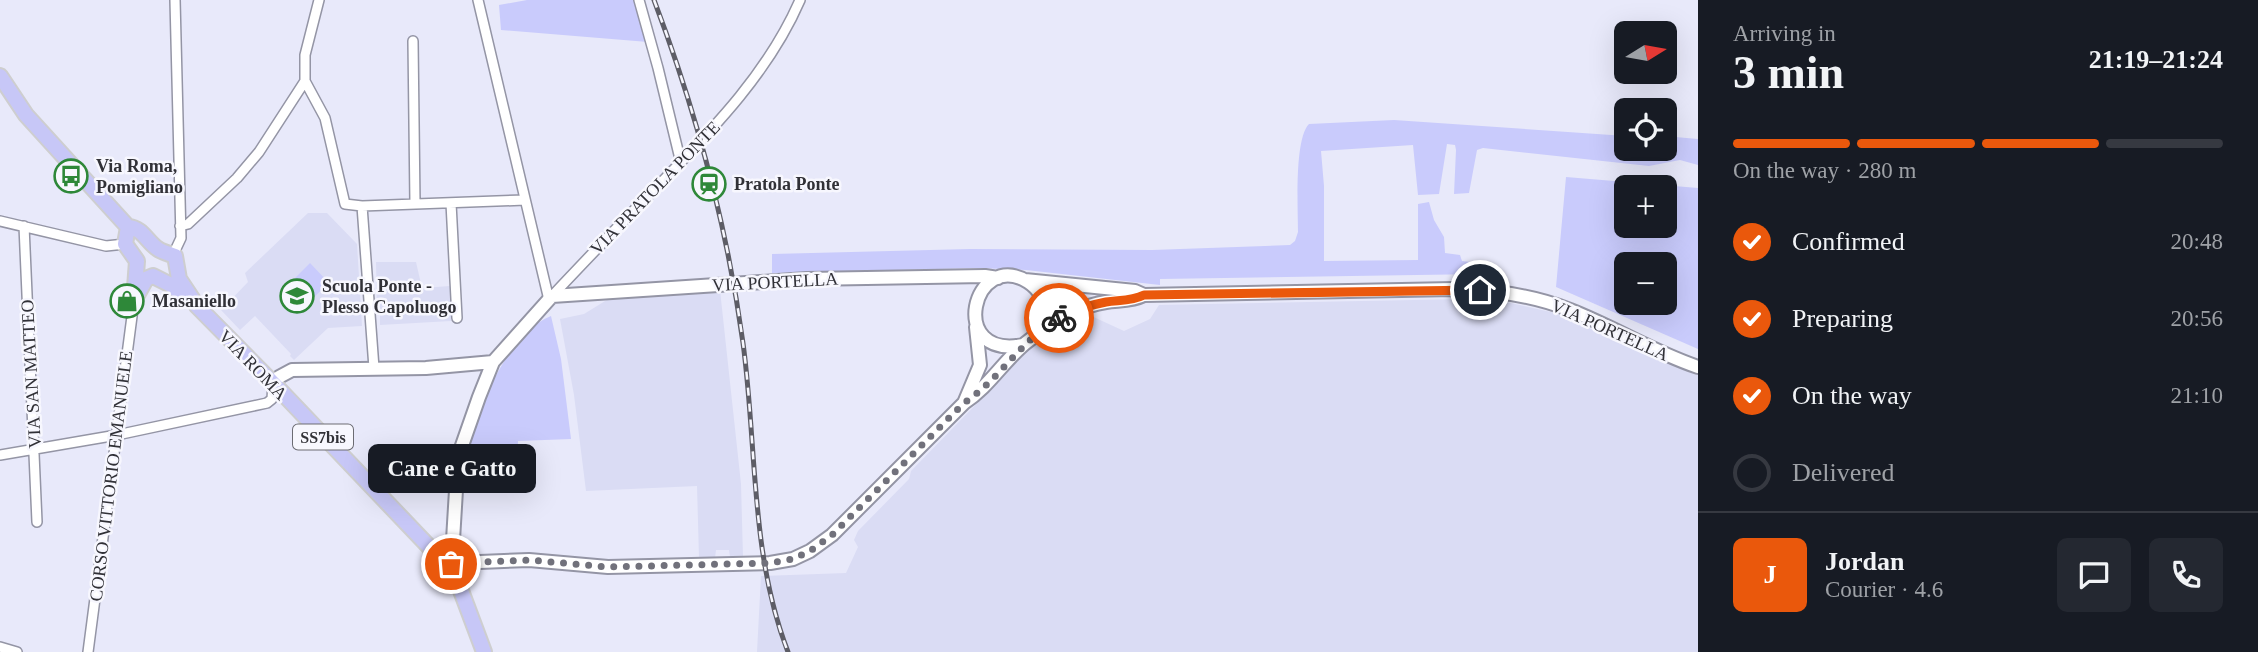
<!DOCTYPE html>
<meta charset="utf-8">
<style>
:root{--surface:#171b24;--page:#242831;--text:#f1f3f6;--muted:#9ea1a6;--line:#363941;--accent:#ea580c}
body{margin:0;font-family:"Times New Roman",serif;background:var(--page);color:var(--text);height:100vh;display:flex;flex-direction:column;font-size:26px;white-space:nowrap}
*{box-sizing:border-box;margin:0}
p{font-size:23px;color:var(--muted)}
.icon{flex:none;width:38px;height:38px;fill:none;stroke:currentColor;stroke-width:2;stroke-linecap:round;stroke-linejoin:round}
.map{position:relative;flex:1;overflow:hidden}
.panel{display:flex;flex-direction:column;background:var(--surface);width:560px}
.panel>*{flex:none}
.needle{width:46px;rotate:79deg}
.fabs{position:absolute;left:1614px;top:21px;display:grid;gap:14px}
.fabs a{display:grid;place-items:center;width:63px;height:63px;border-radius:10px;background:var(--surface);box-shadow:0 7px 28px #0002;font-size:35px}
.pin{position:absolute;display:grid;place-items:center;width:60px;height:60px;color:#fff;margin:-30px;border:4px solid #fff;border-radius:50%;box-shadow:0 2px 7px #0007}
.courier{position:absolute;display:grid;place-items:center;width:70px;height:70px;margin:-35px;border:5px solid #ea580c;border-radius:50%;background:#fff;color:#222;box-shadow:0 2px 9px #0007}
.bubble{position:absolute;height:49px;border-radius:10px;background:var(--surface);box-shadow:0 7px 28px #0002;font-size:23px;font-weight:600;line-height:49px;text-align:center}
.head em{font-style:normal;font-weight:600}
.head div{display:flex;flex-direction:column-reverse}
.head{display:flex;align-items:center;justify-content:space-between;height:119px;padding:0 35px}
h1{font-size:46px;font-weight:600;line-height:52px}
.bar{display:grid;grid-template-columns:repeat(4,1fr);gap:10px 7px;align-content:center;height:84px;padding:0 35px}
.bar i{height:9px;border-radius:5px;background:var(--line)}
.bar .current{background:var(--accent)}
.bar p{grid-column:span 4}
.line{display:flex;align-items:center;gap:18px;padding:0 35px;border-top:2px solid var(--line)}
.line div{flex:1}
.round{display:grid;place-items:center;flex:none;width:74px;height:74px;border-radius:10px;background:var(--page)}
ol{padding:0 35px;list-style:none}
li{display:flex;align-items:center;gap:21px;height:77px}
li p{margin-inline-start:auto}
li .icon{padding:7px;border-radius:50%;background:var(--accent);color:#fff;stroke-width:4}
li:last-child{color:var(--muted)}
li i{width:38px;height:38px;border:4px solid var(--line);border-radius:50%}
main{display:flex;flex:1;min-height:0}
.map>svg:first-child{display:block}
.built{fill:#dadcf4}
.green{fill:#c9cbfc;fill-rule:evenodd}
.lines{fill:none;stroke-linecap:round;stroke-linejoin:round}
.street-casing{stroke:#9495a5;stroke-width:12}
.secondary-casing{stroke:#9495a5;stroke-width:16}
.primary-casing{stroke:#cececf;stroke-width:18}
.street{stroke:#fff;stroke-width:9}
.secondary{stroke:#fff;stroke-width:12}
.primary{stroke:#c7c7f7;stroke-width:14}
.rail-casing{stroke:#5d5d66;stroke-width:5}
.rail{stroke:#f7f7fe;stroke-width:2.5;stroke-dasharray:8;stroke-linecap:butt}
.done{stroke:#71717b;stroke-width:7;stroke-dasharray:0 12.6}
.route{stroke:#ea580c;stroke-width:9}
.labels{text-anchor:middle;stroke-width:5;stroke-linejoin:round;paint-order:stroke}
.shield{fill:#f7f7fe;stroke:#6c6c73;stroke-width:2}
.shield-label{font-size:16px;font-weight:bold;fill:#313137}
.poi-label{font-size:18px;font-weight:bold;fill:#313137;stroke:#f7f7fe;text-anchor:start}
.street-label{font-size:18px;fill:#313137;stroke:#f7f7fe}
</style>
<main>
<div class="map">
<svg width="1698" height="652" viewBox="0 0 1698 652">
<rect width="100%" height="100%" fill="#e8e9fa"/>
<path class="built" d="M308,213h19l30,31 5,82 -34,2 -34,32 -4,-4 1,-2 -36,-38 -15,14 -19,-20 27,-28 -3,-9z
M376,262h40l6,26 28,-2 1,35 -71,4v-13h-3z
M720,290l21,194 2,73h-13l-1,-7h-13l-1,8h-16l-2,-72 -111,5 -12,-96 -14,-76 24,-5 26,-16z
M1466,299l45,4 44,10 143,62v277h-941l4,-76 85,-3 12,-26 -4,-7 4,-9 51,-52 2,-8 116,-119 36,-29 24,-9 37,17 26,-12 9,-14z"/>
<path class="green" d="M527,0h109l12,42 -147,-12 -2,-25z
M1394,120l232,16v13h38v-13l34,3v26l-18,-5 -31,6 -166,-18 -6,2 -8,43 -15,1 2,-44 -1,-5 -8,-1 -8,50 -21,1 -5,-50 -92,6 3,35v75l94,-1v-56l11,-2 5,18 10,17 1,16 15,2 2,6 17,2 3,11 -322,5v6l-134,-15 -47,-2 -207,5v-19l198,-5 182,1 138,-5 5,-4 3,-9c0,-23 -4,-93 11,-108z
M1566,177l132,11v161l-142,-62zM1626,187h38v39h-38zM1626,264h38v39h-38z
M310,263l19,20 -17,16 -18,-20z
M551,316l10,43 10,80 -53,2 -1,23 -55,1c11,-45 43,-131 89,-149z"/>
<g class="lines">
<defs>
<path id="street" d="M478,0l71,300
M639,0l19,68 23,95
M413,41l2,163
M305,81l20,37 20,86 17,2 163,-6
M451,203l6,115
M362,206l12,162
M0,221l106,25 19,-2
M24,226l13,296
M180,226l8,-2 49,-46 22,-26 46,-71v-26l14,-55
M173,255l8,-17 -6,-238
M552,296c34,-36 68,-72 103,-107 55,-57 113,-115 145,-189
M0,455l117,-20 150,-32 5,-4 1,-16
M0,647l17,5
M88,652l46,-351"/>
<path id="secondary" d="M998,278l-13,-2 -178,3 -255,17 -59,66 -14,35 -21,60 -5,83 -3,13 1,11 5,2 24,-4 49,-2 79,7 162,-4 23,-4 17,-8 22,-16 132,-132c23,-15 37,-38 57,-56 7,-7 15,-10 20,-18 3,-5 3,-10 4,-15 0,-13 -6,-25 -17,-32 -55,-34 -82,78 -5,63
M1025,280l110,11 9,4 310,-6c40,1 79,6 116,21 44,17 83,42 128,57
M1040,331c21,-15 42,-25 66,-29 14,-2 26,-1 38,-7
M273,383l6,-6 13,-7 134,-2 67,-6
M964,403l16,-38 -4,-38"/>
<path id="primary" d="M0,76l26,39 102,112
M136,297l10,-18 7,-3 18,9 11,10
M134,301l3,-40 -12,-17 3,-17c15,1 18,14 30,22 4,3 12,5 17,7l4,23 18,27 76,77 162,170 16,11 33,88"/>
</defs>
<use href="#street" class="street-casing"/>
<use href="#secondary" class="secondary-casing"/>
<use href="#primary" class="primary-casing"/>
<use href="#street" class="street"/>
<use href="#secondary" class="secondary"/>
<use href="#primary" class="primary"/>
<defs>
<path id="rail" d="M654,0c42,111 73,226 89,343 14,103 7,211 45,309"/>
</defs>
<use href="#rail" class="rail-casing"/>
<use href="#rail" class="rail"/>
</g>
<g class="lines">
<path class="done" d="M451,564l5,2 24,-4 49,-2 79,7 162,-4 23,-4 17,-8 22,-16 132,-132c36,-24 57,-63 95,-85"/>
<path class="route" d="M1059,318c15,-8 31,-13 47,-16 14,-2 26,-1 38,-7l336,-5"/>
</g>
<defs>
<symbol id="bus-ring" viewBox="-11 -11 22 22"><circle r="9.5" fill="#f7f7fe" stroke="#2e8839" stroke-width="1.5"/><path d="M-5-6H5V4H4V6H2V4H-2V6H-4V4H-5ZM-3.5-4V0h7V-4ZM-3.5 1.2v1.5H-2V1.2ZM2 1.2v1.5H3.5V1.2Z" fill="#2e8839"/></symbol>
<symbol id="station-ring" viewBox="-11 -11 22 22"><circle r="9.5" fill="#f7f7fe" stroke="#2e8839" stroke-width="1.5"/><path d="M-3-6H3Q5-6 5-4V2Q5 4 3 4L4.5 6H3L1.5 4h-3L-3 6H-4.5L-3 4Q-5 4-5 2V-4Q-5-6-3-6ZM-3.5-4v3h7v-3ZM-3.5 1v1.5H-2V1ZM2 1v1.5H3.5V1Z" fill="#2e8839"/></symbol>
<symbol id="school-ring" viewBox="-11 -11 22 22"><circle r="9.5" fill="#f7f7fe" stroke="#2e8839" stroke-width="1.5"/><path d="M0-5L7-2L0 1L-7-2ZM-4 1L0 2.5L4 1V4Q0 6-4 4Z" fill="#2e8839"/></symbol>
<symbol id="shop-ring" viewBox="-11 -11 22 22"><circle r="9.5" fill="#f7f7fe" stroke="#2e8839" stroke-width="1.5"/><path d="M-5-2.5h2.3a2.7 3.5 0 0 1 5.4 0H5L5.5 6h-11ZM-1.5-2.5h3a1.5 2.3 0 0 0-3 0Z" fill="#2e8839"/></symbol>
</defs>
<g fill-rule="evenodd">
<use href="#bus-ring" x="52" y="157" width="38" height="38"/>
<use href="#station-ring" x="690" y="165" width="38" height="38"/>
<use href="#school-ring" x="278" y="277" width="38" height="38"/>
<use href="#shop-ring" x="108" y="282" width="38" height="38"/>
</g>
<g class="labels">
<rect class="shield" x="293" y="424.5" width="60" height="25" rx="5"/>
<g class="shield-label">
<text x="323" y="443">SS7bis</text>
</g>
<g class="poi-label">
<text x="96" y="172">Via Roma,<tspan x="96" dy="21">Pomigliano</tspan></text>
<text x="734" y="190">Pratola Ponte</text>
<text x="322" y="292">Scuola Ponte -<tspan x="322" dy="21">Plesso Capoluogo</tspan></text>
<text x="152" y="307">Masaniello</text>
</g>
<g class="street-label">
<text transform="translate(655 188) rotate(-46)" y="6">VIA PRATOLA PONTE</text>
<text transform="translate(775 282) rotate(-3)" y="6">VIA PORTELLA</text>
<text transform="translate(1610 330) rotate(24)" y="6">VIA PORTELLA</text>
<text transform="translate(253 365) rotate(46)" y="6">VIA ROMA</text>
<text transform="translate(31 374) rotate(-93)" y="6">VIA SAN MATTEO</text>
<text transform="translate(111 476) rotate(-83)" y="6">CORSO VITTORIO EMANUELE</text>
</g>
</g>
</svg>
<div class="fabs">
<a><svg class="needle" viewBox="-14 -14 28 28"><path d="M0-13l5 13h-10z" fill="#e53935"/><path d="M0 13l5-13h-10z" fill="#9ea1a6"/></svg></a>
<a><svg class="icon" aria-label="locate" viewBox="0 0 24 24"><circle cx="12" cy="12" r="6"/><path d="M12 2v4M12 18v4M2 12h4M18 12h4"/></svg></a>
<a>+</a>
<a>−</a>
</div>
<div class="pin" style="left:451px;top:564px;background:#ea580c"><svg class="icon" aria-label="bag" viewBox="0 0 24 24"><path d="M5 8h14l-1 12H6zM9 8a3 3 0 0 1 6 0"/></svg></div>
<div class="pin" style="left:1480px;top:290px;background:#1f2937"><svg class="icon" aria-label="home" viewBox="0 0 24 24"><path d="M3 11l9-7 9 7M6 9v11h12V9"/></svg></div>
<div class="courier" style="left:1059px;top:318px"><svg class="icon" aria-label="bike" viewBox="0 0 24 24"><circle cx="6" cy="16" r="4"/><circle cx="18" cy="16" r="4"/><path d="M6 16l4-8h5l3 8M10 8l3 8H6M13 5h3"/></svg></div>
<div class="bubble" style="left:368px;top:444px;width:168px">Cane e Gatto</div>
</div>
<section class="panel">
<div class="head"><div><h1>3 min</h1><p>Arriving in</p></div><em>21:19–21:24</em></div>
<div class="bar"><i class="current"></i><i class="current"></i><i class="current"></i><i></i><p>On the way · 280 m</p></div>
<ol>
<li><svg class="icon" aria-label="check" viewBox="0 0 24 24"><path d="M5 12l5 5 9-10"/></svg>Confirmed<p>20:48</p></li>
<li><svg class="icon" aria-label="check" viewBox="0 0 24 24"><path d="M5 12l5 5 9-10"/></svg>Preparing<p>20:56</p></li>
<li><svg class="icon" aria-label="check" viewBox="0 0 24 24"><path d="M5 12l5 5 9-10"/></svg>On the way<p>21:10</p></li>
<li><i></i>Delivered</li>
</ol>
<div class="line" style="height:126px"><b class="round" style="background:var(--accent);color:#fff">J</b><div><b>Jordan</b><p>Courier · 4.6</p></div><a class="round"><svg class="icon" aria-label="chat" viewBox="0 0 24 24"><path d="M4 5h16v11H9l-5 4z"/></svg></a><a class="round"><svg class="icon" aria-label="phone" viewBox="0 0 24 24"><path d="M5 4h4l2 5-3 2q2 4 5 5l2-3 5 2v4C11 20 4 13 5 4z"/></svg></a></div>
</section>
</main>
